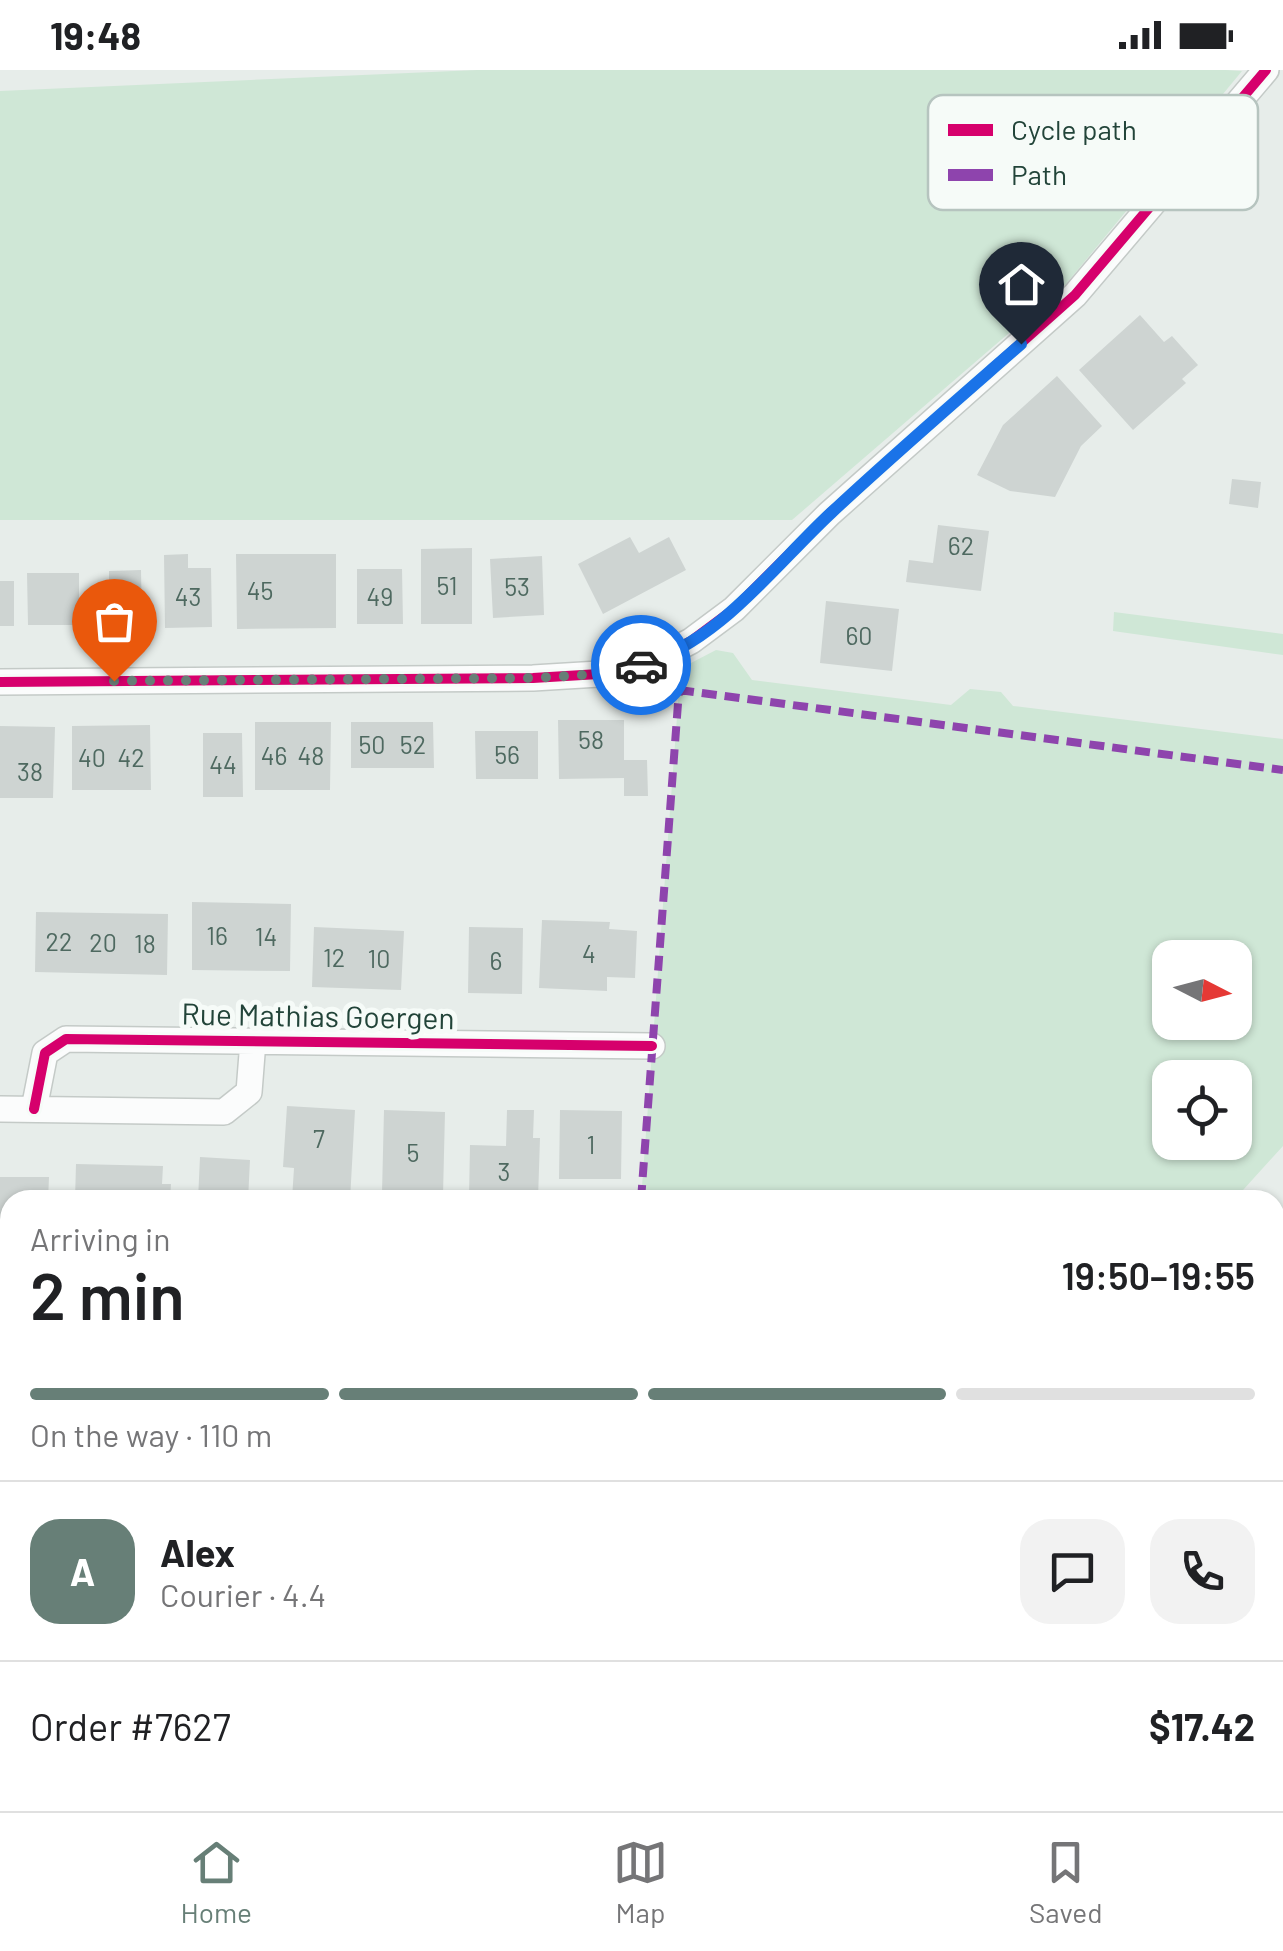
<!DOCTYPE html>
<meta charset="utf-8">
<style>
:root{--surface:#fff;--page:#f2f2f2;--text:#202124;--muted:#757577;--line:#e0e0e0;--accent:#677f77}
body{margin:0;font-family:Barlow,sans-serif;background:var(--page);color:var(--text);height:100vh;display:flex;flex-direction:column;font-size:38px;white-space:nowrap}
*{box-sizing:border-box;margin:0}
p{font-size:32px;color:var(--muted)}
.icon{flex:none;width:55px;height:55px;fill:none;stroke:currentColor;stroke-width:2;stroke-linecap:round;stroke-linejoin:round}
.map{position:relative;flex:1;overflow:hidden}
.sheet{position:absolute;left:0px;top:1120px;width:1285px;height:622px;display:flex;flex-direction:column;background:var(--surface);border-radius:30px 30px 0 0;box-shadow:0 2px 8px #0004}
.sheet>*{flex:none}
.needle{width:65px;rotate:96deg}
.buttons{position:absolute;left:1152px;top:870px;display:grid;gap:20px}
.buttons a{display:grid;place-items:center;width:100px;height:100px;border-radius:20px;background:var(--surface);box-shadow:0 2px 8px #0004;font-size:50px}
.pin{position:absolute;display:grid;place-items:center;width:85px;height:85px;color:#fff;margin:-102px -42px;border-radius:50% 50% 50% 0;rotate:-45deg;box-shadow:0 0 10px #0007}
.pin .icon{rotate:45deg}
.courier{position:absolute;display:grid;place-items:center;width:100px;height:100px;margin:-50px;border:8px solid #1a73e8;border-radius:50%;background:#fff;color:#222;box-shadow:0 2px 12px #0007}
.headline em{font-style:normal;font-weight:600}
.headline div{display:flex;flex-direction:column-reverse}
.headline{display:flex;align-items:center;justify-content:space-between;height:170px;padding:0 30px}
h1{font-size:65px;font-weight:600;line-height:75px}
.bar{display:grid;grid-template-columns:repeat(4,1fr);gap:15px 10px;align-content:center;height:120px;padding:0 30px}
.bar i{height:12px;border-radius:8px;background:var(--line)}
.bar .active{background:var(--accent)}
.bar p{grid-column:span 4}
.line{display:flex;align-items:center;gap:25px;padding:0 30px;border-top:2px solid var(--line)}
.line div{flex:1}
.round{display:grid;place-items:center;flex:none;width:105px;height:105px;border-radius:30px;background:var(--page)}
.status{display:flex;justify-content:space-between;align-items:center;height:70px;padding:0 50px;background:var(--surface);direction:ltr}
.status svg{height:28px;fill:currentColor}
.dock{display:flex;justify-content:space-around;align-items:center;height:140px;border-top:2px solid var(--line);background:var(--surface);font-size:28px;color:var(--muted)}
.dock a{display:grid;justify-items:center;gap:5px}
.dock .active{color:var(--accent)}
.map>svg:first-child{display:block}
.green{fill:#cfe7d6;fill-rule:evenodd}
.building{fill:#ced4d2}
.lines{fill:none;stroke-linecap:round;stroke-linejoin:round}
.minor-casing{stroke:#c4cac7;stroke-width:28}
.minor{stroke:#fbfcfc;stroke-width:25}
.quiet{stroke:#8e44ad;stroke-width:8;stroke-dasharray:15 8;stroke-linecap:butt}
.cycleway-casing{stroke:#f6fbf8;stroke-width:16}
.cycleway{stroke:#d6006c;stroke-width:10}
.done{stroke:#677f77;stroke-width:10;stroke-dasharray:0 18}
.route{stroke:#1a73e8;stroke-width:12}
.labels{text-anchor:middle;stroke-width:10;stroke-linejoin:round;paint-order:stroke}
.number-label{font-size:25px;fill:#4e6960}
.street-label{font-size:30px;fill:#224439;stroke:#f6fbf8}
.key{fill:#f6fbf8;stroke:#b6c4bf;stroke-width:2.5}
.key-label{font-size:28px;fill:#224439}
</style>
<div class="status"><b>19:48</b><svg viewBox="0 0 49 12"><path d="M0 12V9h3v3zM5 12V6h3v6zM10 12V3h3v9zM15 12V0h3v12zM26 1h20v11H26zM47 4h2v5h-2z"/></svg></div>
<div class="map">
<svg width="1283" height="1741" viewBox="0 0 1283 1741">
<rect width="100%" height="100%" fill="#e7edea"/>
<path class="green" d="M477,0h749l16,1 -176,213 -274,236h-792v-429z
M1114,542l169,22v21l-170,-24z
M716,580l17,3 19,27 199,25 19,-16 31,3 12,14 270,33v407l-49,54h-593l38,-510 -15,-13zM1170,888h65v64h-65zM1170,1008h65v64h-65z
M0,1255h10v477l181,1 -1,8h-190z
M443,1733v-1l162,1v8h-163z"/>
<path class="building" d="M1140,245l24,27 8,-6 26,29 -16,14 4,4 -53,47 -54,-60z
M1057,306l45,50 -21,20 -26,51 -45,-6 -33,-16 26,-50z
M1232,409l29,3 -3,26 -29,-4z
M938,455l51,6 -8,60 -75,-9 3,-22 24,3z
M630,467l9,16 30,-16 17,33 -83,44 -25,-50z
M472,478v76h-51v-75z
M188,484v14h23l1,59 -47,1 -1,-73z
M236,484h100v74l-99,1z
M542,486l2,59 -51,3 -3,-59z
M357,499h45l1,55h-46z
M141,500l1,55h-33v-54z
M27,503h52v52h-51z
M0,511h14v45h-14z
M826,531l73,8 -7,62 -72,-8z
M558,650h66v40h23l1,36h-24v-18l-65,1z
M255,652h76l-1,68h-75z
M351,652h82l1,46h-83z
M150,655l1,65h-79v-64z
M0,656l55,1 -2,71h-53z
M475,661h63v48h-62z
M203,663h39l1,64h-40z
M192,832l99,2 -1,67 -98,-1z
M36,842l132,2 -1,61 -132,-3z
M542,850l68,2 -1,7 28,2 -2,47 -28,-1v14l-68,-3z
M314,857l90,4 -3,59 -89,-3z
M469,857l54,1 -1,66 -54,-1z
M287,1036l68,4 -5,90 -58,-1 2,-31 -11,-1z
M384,1040l61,2 -2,83 -61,-2z
M507,1040h27l-1,28h7l-2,61 -69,-1 1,-53 36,1z
M560,1040l62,1 -1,68h-62z
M200,1087l50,3 -2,40h-50z
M76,1094l87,2 -1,18h9l-1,16h-95z
M0,1107h49l-1,23h-38v27h-10z"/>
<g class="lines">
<defs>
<path id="minor" d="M0,612l533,-4 66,-4 48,-10 44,-23 43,-32 95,-95 246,-219 191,-225
M0,1039l224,3 25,-20 4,-51
M34,1039l11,-56 21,-14 586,7"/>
</defs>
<use href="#minor" class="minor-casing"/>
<use href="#minor" class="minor"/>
<path class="quiet" d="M679,620l604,80
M641,1130l38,-510 -32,-26
M1275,1463l8,-34
M0,1602l10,-8
M591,1741v-9
M1231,1741l2,-9"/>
<defs>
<path id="cycleway" d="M0,612l533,-4 66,-4 48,-10 44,-23 43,-32 95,-95 246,-219 191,-225
M34,1039l11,-56 21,-14 586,7"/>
</defs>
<use href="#cycleway" class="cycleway-casing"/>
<use href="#cycleway" class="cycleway"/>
</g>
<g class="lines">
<path class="done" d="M114,611l419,-3 66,-4 42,-9"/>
<path class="route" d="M641,595c78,-23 133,-99 190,-152 62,-58 126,-113 190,-169"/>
</g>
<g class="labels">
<g class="number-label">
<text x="961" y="485">62</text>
<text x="447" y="525">51</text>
<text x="517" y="526">53</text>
<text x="260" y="530">45</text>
<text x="188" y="536">43</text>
<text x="380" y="536">49</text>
<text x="859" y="575">60</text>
<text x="591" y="679">58</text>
<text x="372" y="684">50</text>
<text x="413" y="684">52</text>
<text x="507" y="694">56</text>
<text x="274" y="695">46</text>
<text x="311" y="695">48</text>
<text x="92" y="697">40</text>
<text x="131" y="697">42</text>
<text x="223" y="704">44</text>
<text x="30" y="711">38</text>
<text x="217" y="875">16</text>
<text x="266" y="876">14</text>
<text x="59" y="881">22</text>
<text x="103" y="882">20</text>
<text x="145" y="883">18</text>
<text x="589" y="893">4</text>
<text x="334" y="897">12</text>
<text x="379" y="898">10</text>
<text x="496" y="900">6</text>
<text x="319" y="1078">7</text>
<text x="591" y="1084">1</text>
<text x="413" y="1092">5</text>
<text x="504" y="1111">3</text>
</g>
<g class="street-label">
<text transform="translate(318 947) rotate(1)" y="10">Rue Mathias Goergen</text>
</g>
</g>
<rect x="928" y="25" width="330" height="115" rx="15" class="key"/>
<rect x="948" y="54" width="45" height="12" fill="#d6006c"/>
<rect x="948" y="99" width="45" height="12" fill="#8e44ad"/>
<g class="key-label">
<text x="1011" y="70">Cycle path</text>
<text x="1011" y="115">Path</text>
</g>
</svg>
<div class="buttons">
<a><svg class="needle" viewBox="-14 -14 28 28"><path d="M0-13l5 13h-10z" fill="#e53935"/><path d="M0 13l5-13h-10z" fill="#757577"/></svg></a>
<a><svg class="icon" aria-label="locate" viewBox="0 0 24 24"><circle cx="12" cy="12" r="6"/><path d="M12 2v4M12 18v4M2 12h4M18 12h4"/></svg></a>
</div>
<div class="pin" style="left:114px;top:611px;background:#ea580c"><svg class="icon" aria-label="bag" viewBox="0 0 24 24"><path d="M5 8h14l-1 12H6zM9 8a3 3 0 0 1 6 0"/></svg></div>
<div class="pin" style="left:1021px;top:274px;background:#1f2937"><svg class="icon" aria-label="home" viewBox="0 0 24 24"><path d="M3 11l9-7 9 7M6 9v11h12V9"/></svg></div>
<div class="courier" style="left:641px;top:595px"><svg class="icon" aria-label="car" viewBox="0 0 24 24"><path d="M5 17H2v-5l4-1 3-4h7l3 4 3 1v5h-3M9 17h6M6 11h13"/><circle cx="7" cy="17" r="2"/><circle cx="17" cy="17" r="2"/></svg></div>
<section class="sheet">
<div class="headline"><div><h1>2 min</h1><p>Arriving in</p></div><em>19:50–19:55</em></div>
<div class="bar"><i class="active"></i><i class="active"></i><i class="active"></i><i></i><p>On the way · 110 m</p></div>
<div class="line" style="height:180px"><b class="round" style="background:var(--accent);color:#fff">A</b><div><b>Alex</b><p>Courier · 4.4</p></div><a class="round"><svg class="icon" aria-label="chat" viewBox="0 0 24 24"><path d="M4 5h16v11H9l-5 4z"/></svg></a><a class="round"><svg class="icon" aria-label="phone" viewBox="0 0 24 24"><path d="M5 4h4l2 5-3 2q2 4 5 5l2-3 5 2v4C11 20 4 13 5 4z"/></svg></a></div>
<div class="line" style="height:130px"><div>Order #7627</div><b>$17.42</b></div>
</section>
</div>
<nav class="dock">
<a class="active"><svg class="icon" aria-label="home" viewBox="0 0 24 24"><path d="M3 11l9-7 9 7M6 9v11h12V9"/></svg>Home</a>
<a><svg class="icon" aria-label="map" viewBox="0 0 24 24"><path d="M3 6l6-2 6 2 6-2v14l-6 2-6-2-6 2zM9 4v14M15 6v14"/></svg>Map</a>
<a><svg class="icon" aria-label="saved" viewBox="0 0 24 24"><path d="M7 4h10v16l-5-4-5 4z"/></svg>Saved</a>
</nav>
